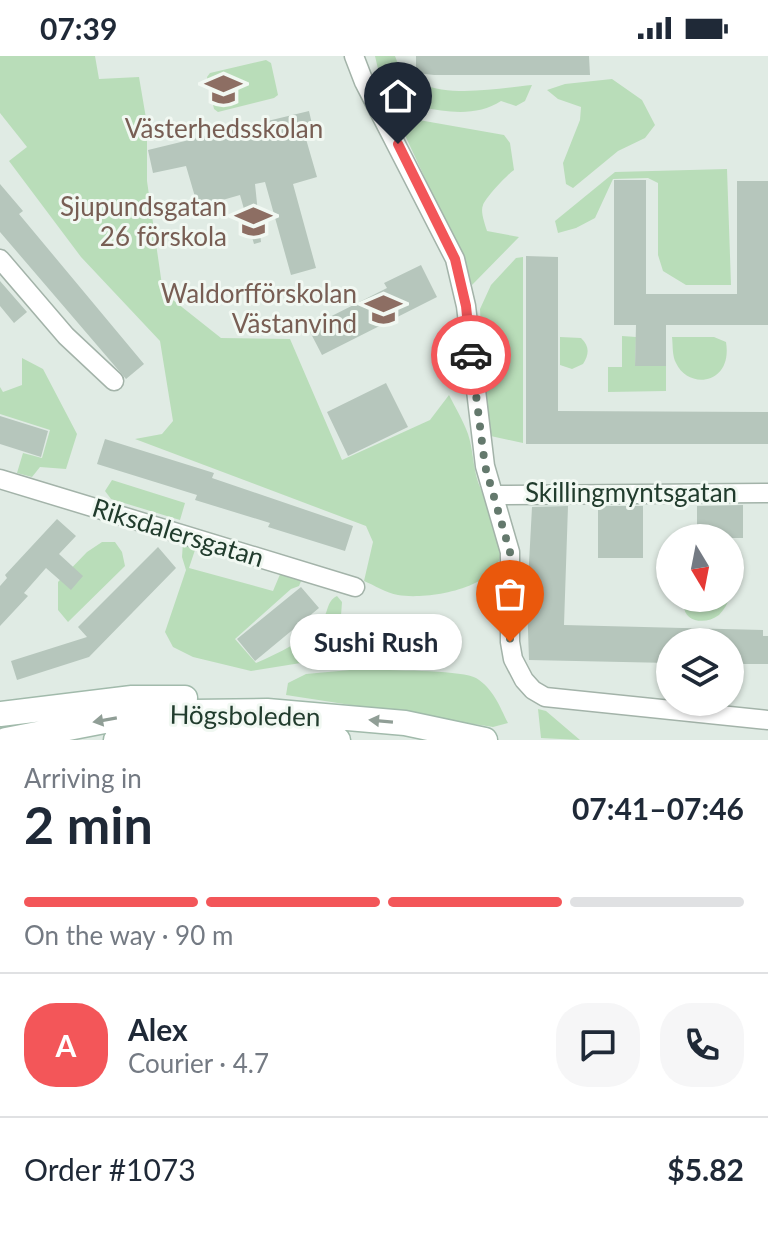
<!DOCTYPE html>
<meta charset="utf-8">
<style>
:root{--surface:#fff;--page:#f6f6f7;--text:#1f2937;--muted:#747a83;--line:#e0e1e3;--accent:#f35659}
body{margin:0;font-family:Lato,sans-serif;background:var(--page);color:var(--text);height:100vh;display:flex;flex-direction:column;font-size:30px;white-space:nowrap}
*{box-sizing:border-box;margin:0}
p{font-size:26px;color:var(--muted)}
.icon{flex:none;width:44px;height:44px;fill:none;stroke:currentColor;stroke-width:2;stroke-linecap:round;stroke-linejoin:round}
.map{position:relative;height:684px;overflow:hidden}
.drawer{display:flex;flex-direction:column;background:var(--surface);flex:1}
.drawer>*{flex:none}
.needle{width:52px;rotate:170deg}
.buttons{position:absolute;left:656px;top:468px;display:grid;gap:16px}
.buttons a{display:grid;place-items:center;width:88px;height:88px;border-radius:50%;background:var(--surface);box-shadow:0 2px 6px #0004;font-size:40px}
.pin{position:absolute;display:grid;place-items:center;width:68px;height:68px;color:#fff;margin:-82px -34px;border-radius:50% 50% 50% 0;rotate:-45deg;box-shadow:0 0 8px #0007}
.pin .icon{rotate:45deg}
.courier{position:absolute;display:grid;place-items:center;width:80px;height:80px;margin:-40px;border:6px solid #f35659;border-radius:50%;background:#fff;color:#222;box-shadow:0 2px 10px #0007}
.bubble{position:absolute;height:56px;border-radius:28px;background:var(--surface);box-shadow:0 2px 6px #0004;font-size:26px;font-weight:700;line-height:56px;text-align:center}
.overview em{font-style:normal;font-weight:700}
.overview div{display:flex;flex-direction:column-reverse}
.overview{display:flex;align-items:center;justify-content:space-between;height:136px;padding:0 24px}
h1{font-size:52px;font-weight:700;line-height:60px}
.bar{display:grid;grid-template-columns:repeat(4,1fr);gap:12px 8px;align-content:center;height:96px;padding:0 24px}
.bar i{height:10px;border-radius:6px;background:var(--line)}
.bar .on{background:var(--accent)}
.bar p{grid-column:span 4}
.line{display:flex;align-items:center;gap:20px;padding:0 24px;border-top:2px solid var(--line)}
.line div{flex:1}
.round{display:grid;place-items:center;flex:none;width:84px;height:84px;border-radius:32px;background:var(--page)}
.status{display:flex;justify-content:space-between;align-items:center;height:56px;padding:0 40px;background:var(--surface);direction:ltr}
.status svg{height:22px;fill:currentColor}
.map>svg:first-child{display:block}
.green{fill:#b9ddb9}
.building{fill:#b6c6bc}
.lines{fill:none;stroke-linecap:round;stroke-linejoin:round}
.street-casing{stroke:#a3b3a9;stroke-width:21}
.secondary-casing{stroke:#a1baab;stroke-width:27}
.street{stroke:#fff;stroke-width:18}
.secondary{stroke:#fff;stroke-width:24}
.oneway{fill:#909e96}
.done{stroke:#64796d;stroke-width:8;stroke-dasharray:0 14.4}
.route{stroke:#f35659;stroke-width:10}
.labels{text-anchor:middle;stroke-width:6;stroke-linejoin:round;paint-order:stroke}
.education-label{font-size:26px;fill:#785e54;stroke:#f1f8f2;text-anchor:end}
.street-label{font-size:26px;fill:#213c2d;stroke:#f1f8f2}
</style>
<div class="status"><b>07:39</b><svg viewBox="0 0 49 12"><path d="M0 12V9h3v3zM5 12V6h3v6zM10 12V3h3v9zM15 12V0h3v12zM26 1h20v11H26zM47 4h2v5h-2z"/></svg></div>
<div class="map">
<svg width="768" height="684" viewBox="0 0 768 684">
<rect width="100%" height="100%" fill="#e0ebe4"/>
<path class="green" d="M0,0h95l4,23 40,-2 8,47v57l16,111 58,46 69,1 52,121 88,-40 19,-25c6,12 14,25 19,39 5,15 5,32 10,48 8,21 23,46 23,69 -1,38 -75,49 -103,44 -12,-2 -24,-10 -34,-14l9,-39 -7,-16 -231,-87 27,-5 11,-13 -13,-80 -79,-84 -72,-96 18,-14 -27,-34z
M375,0h20c16,50 97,33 137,29l-7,16 -9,5 -15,-5c-33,22 -80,5 -116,-2z
M266,4l5,3 7,32 -4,3 -56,14 -4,-3 -7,-32 3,-4z
M612,23l30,21 13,25 -10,13 -27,13 -45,37 -7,-4 -3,-21 17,-43 1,-13 -23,-8 -11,-9 18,-6z
M396,60l108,19 6,8 4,27c-7,5 -28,27 -31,35 -3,7 2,19 4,26l32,6 -47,48 -14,-36z
M727,113l4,116h-45l-23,-14 -5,-16v-72l-10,-5 -35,1 -18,39 -19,10 -18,5 -3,-12 60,-49z
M523,201v186l-37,-8 -6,-126 11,-24 25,-27z
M622,280l14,1 -1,29h31v25l-58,1v-25h14z
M560,281l21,1c9,8 8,17 2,26l-11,5 -12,-4z
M672,281h42l12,5c7,43 -38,48 -50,21 -4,-7 -3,-18 -4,-26z
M22,302l21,11 34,65 -11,35 -26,-2 -8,10 -15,-4 6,-20 19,5 8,-28 -50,-16v-27l3,5 19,-7z
M112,424l73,23 -5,17 -69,-21 -6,-8z
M102,486h13l7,10 3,14 -57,56 -10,-12v-28l29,-30z
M183,486l13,5 -7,21 84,23 8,-19 21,7 -3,7 -8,3 -56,50 21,24c23,-10 48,-22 65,-41 8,-9 5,-21 16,-26l5,6 -4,55 -87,14 -58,-14 -20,-10 -8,-15 21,-62 -4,-13z
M685,542h45c-3,6 -6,12 -11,17 -16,12 -41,5 -34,-17z
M350,614c23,0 110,-1 126,8 17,10 24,29 32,45l-15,4 -207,-32 2,-12 18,-9z
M538,653l8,2 34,29 -39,-2z"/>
<path class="building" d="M416,0h173l1,19h-156l-18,-2z
M309,55l6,26 -9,2 11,38 -24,7 23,84 -25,7 -26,-93 -10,2 6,58 -7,2 -14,-49 -42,12 -12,-41 -33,7 -5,-23z
M614,124h32v114h91v-113h31v144h-102v41h-31l1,-41h-22z
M0,128l23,27 -4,3 125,150 -18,15 -126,-147z
M526,200l32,1v154l210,1v32h-242z
M421,209l16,32 -115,58 -14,-27 79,-40 -3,-5z
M0,225l27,31 -13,11 -14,-17z
M386,327l22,44 -60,29 -21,-44z
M0,360l48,15 -7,26 -41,-13z
M105,383l109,34 -2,5 141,48 -8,25 -77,-24 2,-4 -75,-23 2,-5 -100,-31z
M743,449v33h-46v-32z
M568,450l-4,119 199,5v6h5v28h-38v-22h-60v21l-141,-3 -2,-59 5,-94z
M598,450h45v52h-45z
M57,463l19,17 -17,18 24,22 -12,14 -25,-22 -22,25 4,3 -28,30v-40l7,-8 -2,-3z
M158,491l18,21 -87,89 -72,23 -6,-19 76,-24 -9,-10z
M301,531l18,21 -64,53 -18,-22z"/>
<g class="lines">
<defs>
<path id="street" d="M354,0l10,26 91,177 11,47 19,160 25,86v90l3,17 11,21 9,10 12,7 223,23
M0,203l66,77 48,45
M0,423l355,108
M494,439l274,-2"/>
<path id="secondary" d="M0,658l132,-16h53
M6,684l114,-22 73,-6 74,-1 138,12 80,17
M116,684l20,-3 123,-5 79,8"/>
</defs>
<use href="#street" class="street-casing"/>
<use href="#secondary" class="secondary-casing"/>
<use href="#street" class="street"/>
<use href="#secondary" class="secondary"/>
</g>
<defs><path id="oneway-solid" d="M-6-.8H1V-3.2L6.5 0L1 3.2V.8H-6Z" transform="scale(2)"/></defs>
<g class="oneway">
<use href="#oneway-solid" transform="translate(105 664) rotate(170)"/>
<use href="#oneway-solid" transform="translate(381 665) rotate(-175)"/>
</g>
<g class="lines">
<path class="done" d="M471,299l14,111 25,86v90"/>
<path class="route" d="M398,88l57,115 11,47 5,49"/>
</g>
<defs>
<symbol id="school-bare" viewBox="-9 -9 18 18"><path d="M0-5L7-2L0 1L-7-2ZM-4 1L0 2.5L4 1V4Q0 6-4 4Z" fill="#8d6e63" stroke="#f1f8f2" stroke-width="2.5" paint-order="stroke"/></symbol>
</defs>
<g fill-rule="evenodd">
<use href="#school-bare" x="198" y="8" width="51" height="51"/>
<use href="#school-bare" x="228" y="140" width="51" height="51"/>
<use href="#school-bare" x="358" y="228" width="51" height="51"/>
</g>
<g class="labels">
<g class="education-label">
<text x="224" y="82" text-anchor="middle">Västerhedsskolan</text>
<text x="227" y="160">Sjupundsgatan<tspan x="227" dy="30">26 förskola</tspan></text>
<text x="357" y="247">Waldorfförskolan<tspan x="357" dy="30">Västanvind</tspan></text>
</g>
<g class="street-label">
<text x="631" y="446">Skillingmyntsgatan</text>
<text transform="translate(178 477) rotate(17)" y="9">Riksdalersgatan</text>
<text transform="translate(245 660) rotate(1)" y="9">Högsboleden</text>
</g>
</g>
</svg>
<div class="buttons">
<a><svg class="needle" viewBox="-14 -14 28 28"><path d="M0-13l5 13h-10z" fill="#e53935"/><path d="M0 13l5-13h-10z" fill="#747a83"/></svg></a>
<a><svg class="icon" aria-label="layers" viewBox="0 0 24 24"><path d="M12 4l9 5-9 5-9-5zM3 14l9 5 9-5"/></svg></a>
</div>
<div class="pin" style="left:510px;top:586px;background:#ea580c"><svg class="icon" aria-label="bag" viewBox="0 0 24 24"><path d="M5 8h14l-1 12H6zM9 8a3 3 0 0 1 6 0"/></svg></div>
<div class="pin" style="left:398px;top:88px;background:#1f2937"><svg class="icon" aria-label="home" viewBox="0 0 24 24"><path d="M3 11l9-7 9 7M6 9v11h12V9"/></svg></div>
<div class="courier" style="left:471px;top:299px"><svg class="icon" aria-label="car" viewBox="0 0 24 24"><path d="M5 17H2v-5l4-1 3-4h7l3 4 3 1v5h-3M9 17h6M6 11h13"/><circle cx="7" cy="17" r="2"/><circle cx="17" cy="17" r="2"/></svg></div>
<div class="bubble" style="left:290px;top:558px;width:172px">Sushi Rush</div>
</div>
<section class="drawer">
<div class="overview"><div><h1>2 min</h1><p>Arriving in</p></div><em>07:41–07:46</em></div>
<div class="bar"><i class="on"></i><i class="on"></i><i class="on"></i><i></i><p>On the way · 90 m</p></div>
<div class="line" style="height:144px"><b class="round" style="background:var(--accent);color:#fff">A</b><div><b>Alex</b><p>Courier · 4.7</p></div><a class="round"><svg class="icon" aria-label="chat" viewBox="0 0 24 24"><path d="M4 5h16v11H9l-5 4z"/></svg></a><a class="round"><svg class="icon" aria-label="phone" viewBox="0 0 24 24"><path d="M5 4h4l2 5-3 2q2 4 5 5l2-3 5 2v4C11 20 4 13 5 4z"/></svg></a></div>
<div class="line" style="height:104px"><div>Order #1073</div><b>$5.82</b></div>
</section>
